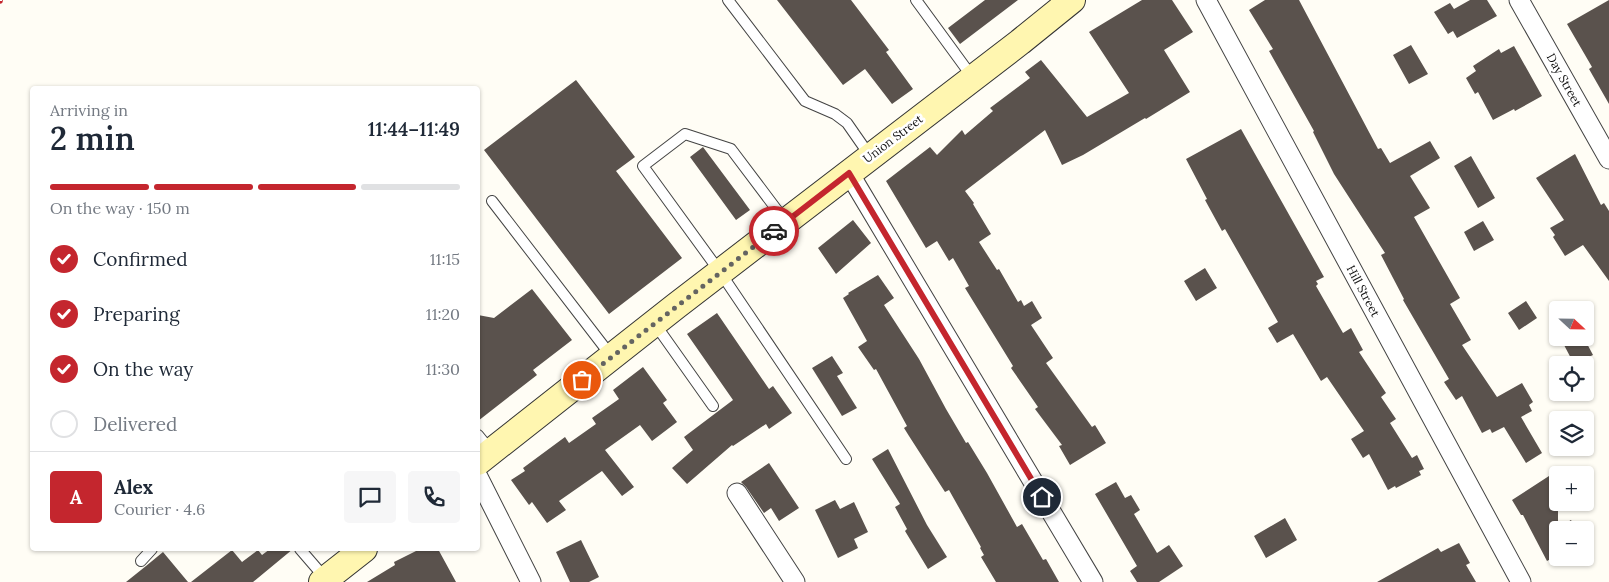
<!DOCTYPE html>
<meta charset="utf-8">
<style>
:root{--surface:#fff;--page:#f6f6f7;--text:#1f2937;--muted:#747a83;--line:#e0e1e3;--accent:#c4262e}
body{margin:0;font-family:Lora,serif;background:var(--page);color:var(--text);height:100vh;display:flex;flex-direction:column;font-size:19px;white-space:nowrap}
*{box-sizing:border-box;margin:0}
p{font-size:16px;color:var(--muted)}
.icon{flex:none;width:28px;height:28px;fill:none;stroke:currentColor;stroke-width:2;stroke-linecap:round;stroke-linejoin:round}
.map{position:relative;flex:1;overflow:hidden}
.side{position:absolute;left:30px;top:86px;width:450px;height:465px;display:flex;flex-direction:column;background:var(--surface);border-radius:5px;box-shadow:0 1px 4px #0004}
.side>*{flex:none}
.needle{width:32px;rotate:112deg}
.controls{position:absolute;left:1549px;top:301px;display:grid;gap:10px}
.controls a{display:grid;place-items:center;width:45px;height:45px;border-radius:5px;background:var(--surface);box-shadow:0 1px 4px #0004;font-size:25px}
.pin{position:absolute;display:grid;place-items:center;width:42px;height:42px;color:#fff;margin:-21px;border:2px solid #fff;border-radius:50%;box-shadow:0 1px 5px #0007}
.courier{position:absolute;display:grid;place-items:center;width:50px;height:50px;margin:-25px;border:4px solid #c4262e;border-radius:50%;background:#fff;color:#222;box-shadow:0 1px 6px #0007}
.overview em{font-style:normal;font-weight:600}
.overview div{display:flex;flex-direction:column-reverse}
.overview{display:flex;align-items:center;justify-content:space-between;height:85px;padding:0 20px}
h1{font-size:32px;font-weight:600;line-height:38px}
.bar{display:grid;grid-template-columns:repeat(4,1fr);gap:8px 5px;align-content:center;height:60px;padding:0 20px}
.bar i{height:6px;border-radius:4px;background:var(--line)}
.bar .on{background:var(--accent)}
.bar p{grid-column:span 4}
.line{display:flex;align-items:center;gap:12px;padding:0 20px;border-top:1px solid var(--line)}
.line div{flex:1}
.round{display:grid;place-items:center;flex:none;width:52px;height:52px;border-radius:5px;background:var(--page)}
ol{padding:0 20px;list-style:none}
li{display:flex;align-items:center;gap:15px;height:55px}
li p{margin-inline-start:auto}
li .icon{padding:5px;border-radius:50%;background:var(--accent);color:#fff;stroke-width:4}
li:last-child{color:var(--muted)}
li i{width:28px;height:28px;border:2px solid var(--line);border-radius:50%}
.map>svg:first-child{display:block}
.building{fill:#5a524d}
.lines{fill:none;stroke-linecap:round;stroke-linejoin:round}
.service-casing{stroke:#444;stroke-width:12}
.minor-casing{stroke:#444;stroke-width:21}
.secondary-casing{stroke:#333;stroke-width:28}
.service{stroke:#fff;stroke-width:10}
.minor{stroke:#fff;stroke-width:19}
.secondary{stroke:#fff6b0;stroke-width:26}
.rail-casing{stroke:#c4262e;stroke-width:5.5}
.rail{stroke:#fff;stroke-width:4;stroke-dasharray:11;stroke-linecap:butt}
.done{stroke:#646461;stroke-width:5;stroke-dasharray:0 9}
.route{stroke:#c4262e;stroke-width:6}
.labels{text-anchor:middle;stroke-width:5;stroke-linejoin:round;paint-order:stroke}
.street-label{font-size:12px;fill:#111;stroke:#fff}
</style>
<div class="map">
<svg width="1609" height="582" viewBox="0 0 1609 582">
<rect width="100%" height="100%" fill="#fffdf5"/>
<path class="building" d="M777,0h74l38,50 -3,2 27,37 -21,15 -27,-35 -22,16z
M985,0h33l-58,44 -12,-16z
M1142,0h30l21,32 -29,18 26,42 -44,27 -1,-1 -62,37 -21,10 -17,-35 -80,61 9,12 -1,1 18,30 -12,8 18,28 2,-1 19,33 3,-2 3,6 8,-5 10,17 -11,7 22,33 -7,5 46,64 3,-2 11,18 -36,22 -11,-19 3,-1 -27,-36 3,-2 -27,-39 2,-2 -48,-78 4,-2 -16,-28 -4,3 -12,-20 -11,7 -40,-67 44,-34 7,8 25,-25 3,5 28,-24 -3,-3 40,-30 -5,-6 16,-12 46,57 42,-24 -40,-61z
M1265,0h34l79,149 3,-1 9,15 40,-22 10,17 -30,18 20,32 -16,9 46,81 -10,6 21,36 -9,5 35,52 25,-14 11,19 -4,3 3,6 -11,6 21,36 -16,10 -22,-36 -12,6 -2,-4 -8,4 -20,-37 -6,4 -12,-18 5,-3 -46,-79 1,-1 -23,-44 4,-2 -51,-79 -21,-42 1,-1 -45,-80 4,-2 -24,-39z
M1470,0h17l10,16 -40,22 -4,-7 -5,3 -14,-22 16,-9 4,6z
M1609,0v104l-20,-35 3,-2 -25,-43z
M1411,45l17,29 -19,10 -16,-29z
M1514,46l28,50 -27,15 -1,-2 -21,11 -15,-28 -3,2 -9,-16 10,-7 -3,-5 26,-17 2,4z
M576,80l59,77 -19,14 66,87 -73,56 -125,-164z
M1241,129l83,148 -8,4 2,3 -2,2 27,47 8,-5 12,22 -4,2 27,41 -5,4 15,22 -6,4 22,35 5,-3 7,14 -5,2 2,4 -25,13 -1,-2 -7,4 -19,-36 -6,4 -12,-19 13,-8 -37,-54 -6,4 -28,-47 -16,9 -9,-15 10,-6 -53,-93 -3,2 -17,-31 2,-1 -21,-40z
M703,147l47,63 -14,10 -46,-63z
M1575,154l26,51 3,-2 5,8v70l-26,-36 -18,11 -12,-19 2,-2 -5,-7 14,-8 -28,-42z
M1471,156l24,42 -17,10 -24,-42z
M853,220l18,23 -35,31 -18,-26z
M1483,221l11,19 -20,11 -10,-19z
M1205,268l12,20 -21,13 -12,-20z
M878,275l16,23 -10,7 35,54 27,50 20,34 2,-1 19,31 30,54 5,-3 21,36 3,-1 13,23h-63l-15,-25 3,-2 -4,-7 1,-1 -32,-57 -4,2 -36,-56 -5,-8 3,-2 -31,-57 -2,1 -16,-23 9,-6 -24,-43 6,-4 -1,-1z
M532,289l40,51 -39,30 4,5 -59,46v-106l16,3z
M1526,301l11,17 -18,12 -11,-17z
M717,313l52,76 4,-3 19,27 -23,16 -3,-5 -33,22 -1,-1 -45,39 -15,-16 21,-18 -9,-13 49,-37 -46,-66z
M1579,338h5l9,17 -19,9 -10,-19z
M832,356l11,17 -6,3 20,32 -15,8 -30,-48z
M643,367l24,33 -4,3 14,19 -25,19 -12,-16 -35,25 29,37 -12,9 -20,-25 -43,30 7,9 -19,13 -15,-21 -3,3 -18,-25 14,-9 -2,-3 42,-31 4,6 27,-19 -4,-6 27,-19 -6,-9z
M888,449l39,76 20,32 -19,12 -23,-38 2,-2 -12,-22 5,-3 -28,-45z
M769,463l30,45 -20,13 -8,-13 -7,5 -18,-26 -5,-5z
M1549,476l9,14v38l13,-8 5,10h-18v25l-11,6 -24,-46h-2l-9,-15z
M1116,482l9,16 6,-3 9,15 -6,4 23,39 12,-8 14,21 -24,16h-22l-7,-11 7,-5 -42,-72z
M835,500l5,9 14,-7 14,30 -14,7 4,9 -20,10 -23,-48z
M1285,518l12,22 -31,18 -12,-22z
M581,540l18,37 -10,5h-19l-14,-30z
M1459,543l11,20 -4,2 10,17h-99l61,-34 3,4z
M270,549h23l-40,33h-62l41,-32 10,12 16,-12 4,5z
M420,549h18l18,33h-89l28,-17 -1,-3z
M163,552l25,30h-62l20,-16z"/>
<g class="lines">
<defs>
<path id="service" d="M728,0l77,101 30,13 12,9 23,33
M916,0l57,78
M492,201l120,156
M786,222l-55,-73 -46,-15 -42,32 77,106 126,187
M655,324l58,82
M478,435l13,16
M300,549l25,29
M141,561l11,-12"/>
<path id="minor" d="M1206,0l315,582
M1519,0l90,159
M849,173l244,409
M478,477l53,105
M737,493l58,89"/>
<path id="secondary" d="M478,462l198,-156 344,-264 52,-42
M322,582l42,-33"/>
</defs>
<use href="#service" class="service-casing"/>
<use href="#minor" class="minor-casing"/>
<use href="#secondary" class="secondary-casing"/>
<use href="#service" class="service"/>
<use href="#minor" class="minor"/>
<use href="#secondary" class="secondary"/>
<defs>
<path id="rail" d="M0,1v-1"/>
</defs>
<use href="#rail" class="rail-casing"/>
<use href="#rail" class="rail"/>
</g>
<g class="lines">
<path class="done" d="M582,380l192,-149"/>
<path class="route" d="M774,231l75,-58 193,324"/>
</g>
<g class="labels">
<g class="street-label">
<text transform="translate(1564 80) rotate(61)" y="4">Day Street</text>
<text transform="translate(893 139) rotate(-37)" y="4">Union Street</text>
<text transform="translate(1363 291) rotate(62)" y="4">Hill Street</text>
</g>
</g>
</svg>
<div class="controls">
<a><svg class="needle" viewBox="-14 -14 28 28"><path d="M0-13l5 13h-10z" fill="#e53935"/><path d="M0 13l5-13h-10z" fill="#747a83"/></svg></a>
<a><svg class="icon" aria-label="locate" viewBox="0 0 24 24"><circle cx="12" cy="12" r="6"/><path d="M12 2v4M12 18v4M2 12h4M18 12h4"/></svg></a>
<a><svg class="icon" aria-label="layers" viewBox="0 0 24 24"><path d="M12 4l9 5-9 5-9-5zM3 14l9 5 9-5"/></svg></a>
<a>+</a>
<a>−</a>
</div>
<div class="pin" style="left:582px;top:380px;background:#ea580c"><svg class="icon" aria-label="bag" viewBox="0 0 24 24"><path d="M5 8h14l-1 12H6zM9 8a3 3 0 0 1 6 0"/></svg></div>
<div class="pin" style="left:1042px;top:497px;background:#1f2937"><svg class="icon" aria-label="home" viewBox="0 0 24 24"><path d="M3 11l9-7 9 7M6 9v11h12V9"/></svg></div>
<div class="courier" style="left:774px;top:231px"><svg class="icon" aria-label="car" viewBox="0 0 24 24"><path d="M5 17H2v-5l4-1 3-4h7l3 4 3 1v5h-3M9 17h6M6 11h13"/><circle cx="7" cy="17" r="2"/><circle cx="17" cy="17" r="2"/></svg></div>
<section class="side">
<div class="overview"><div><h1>2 min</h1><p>Arriving in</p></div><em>11:44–11:49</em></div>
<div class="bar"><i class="on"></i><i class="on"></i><i class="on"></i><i></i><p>On the way · 150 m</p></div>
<ol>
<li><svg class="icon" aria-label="check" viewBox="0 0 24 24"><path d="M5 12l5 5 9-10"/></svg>Confirmed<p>11:15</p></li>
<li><svg class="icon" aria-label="check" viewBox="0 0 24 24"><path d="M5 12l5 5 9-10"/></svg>Preparing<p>11:20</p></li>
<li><svg class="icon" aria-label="check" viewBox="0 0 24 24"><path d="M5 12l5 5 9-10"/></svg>On the way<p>11:30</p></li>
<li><i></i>Delivered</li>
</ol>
<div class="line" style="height:90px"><b class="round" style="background:var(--accent);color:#fff">A</b><div><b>Alex</b><p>Courier · 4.6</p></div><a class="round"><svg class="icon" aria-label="chat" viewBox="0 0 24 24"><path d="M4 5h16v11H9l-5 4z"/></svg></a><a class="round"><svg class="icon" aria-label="phone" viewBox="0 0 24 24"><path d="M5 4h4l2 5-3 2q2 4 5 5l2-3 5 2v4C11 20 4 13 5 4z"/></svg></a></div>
</section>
</div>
